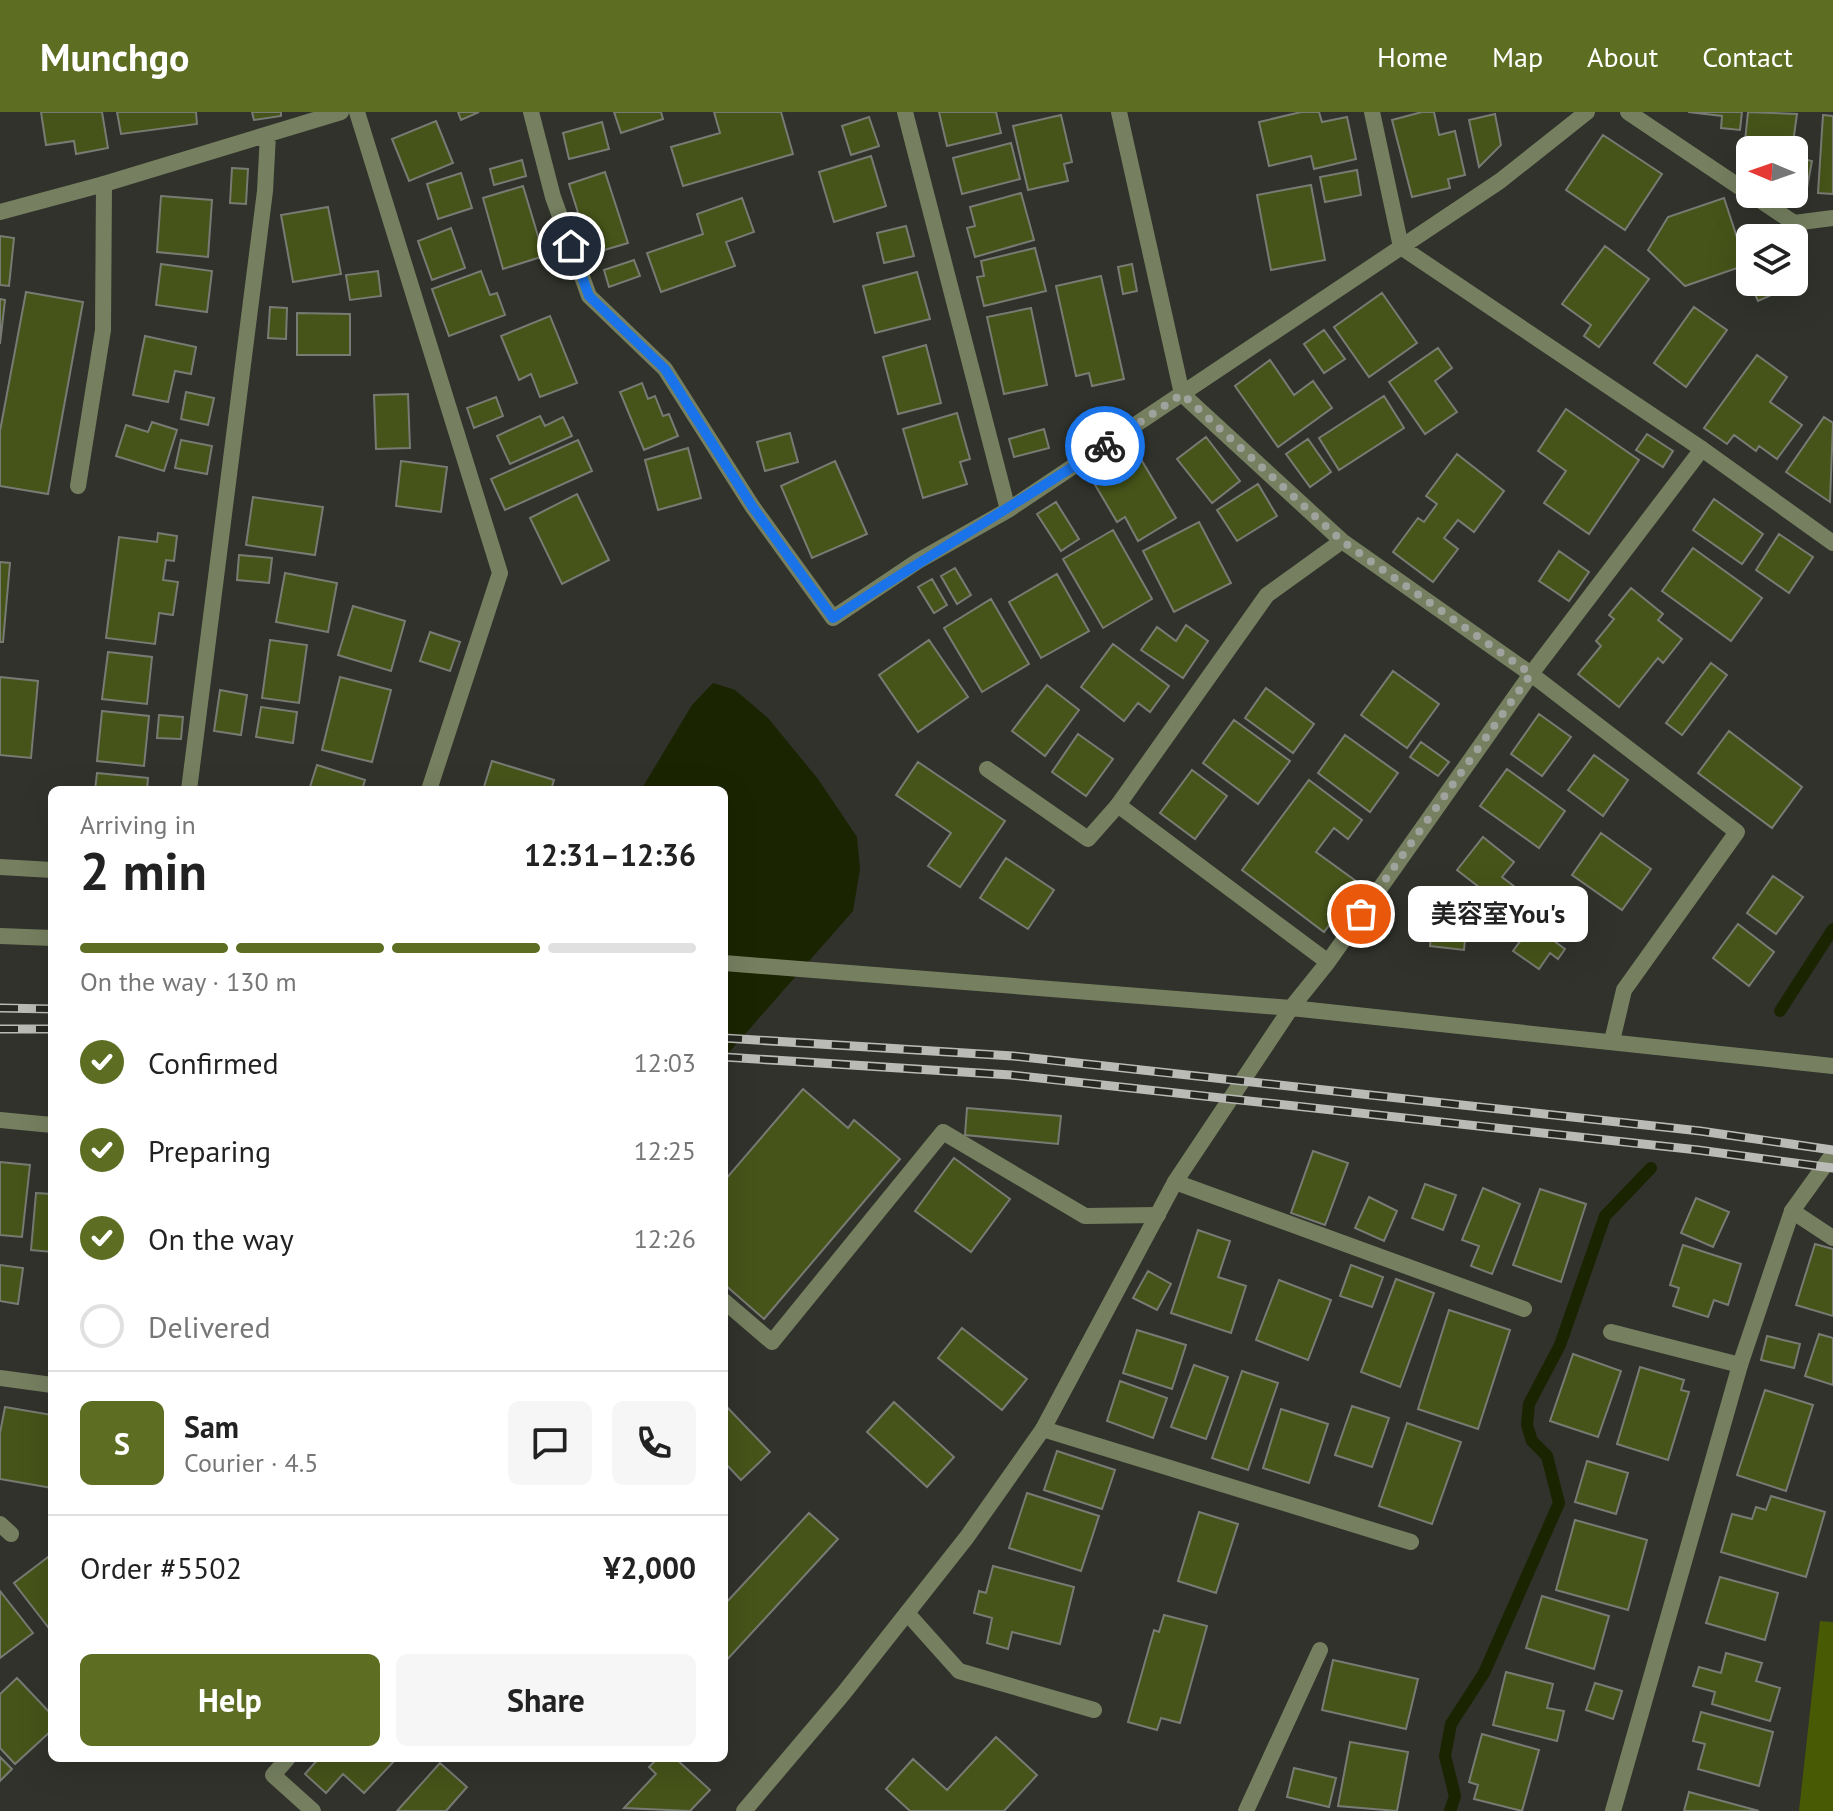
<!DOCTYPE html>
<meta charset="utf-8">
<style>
:root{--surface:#fff;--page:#f6f6f6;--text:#222;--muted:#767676;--line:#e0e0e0;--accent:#5d6d22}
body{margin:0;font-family:"PT Sans","Noto Sans JP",sans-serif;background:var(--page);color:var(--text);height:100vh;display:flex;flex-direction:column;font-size:30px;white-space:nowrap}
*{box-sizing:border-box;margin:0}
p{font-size:26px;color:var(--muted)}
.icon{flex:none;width:44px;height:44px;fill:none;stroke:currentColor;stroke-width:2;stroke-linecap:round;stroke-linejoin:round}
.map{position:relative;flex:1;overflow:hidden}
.panel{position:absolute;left:48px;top:674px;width:680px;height:976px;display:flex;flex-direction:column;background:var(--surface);border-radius:12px;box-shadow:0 8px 32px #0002}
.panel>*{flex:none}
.needle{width:52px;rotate:272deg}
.fabs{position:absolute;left:1736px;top:24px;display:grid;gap:16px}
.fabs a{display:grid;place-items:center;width:72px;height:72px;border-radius:12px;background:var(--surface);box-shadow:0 8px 32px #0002;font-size:40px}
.pin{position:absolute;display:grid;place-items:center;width:68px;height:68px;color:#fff;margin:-34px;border:4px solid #fff;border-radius:50%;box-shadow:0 2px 8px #0007}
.courier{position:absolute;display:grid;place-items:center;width:80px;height:80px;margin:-40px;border:6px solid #1a73e8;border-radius:50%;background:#fff;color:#222;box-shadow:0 2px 10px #0007}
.bubble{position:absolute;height:56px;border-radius:12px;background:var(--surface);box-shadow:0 8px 32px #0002;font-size:26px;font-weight:600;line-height:56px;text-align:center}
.headline em{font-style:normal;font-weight:600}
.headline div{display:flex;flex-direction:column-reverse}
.headline{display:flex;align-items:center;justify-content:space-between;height:136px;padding:0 32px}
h1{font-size:52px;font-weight:600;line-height:60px}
.bar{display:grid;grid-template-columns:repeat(4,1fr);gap:12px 8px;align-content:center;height:96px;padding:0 32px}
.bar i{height:10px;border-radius:6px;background:var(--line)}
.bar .current{background:var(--accent)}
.bar p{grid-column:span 4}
.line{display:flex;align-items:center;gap:20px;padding:0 32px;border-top:2px solid var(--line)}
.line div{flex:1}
.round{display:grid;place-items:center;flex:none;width:84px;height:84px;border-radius:12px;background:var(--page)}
ol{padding:0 32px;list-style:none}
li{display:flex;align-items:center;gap:24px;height:88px}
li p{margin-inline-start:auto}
li .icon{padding:8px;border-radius:50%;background:var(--accent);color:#fff;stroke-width:4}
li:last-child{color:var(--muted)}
li i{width:44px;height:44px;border:4px solid var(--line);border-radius:50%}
.cta{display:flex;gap:16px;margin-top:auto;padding:16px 32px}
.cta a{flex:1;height:92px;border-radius:12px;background:var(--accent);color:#fff;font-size:32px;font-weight:600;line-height:92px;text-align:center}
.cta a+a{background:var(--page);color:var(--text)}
header{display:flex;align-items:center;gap:48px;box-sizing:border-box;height:112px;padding:0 40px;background:var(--accent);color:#fff}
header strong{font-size:38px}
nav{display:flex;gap:44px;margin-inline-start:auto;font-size:28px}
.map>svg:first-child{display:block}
.green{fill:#495a05}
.water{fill:#1b2400}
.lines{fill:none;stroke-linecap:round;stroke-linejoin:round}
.stream{stroke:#1b2400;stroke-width:12}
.building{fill:#465419;stroke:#787b73;stroke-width:2}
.lane{stroke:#768060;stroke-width:16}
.street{stroke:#768060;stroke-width:16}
.rail-casing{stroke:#babbb7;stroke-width:9}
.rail{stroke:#262821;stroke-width:6;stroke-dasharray:18;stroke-linecap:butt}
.done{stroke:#a0a29d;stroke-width:8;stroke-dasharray:0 14.4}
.route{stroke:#1a73e8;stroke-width:10}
</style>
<header>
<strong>Munchgo</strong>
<nav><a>Home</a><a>Map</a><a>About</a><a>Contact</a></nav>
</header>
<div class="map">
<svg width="1833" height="1699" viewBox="0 0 1833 1699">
<rect width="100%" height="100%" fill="#30322b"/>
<path class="green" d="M1820,1509l13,1v189h-34z"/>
<path class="water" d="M713,571l22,7 33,28 50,61 39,58 3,32 -7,42 -129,147v-268h-83l51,-85z"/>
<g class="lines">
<path class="stream" d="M1780,899l53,-82
M1450,1699l5,-15 -10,-40 6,-32 33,-51 75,-170 -12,-47 -15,-15 -5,-16 2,-21 31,-59 45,-129 46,-48"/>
</g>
<path class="building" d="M41,0h61l6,36 -32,6 -2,-13 -28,4z
M117,0h79l1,12 -76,10z
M252,0h29v4l-27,4z
M458,0h21l-18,8z
M614,0h47l2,7 -42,14z
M714,0h67l12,42 -110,32 -12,-39 49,-14z
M939,0h57l5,21 -54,13z
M1301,0h18l3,10 25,-5 9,42 -42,10 -3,-13 -42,10 -10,-44z
M1422,0h12l5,23 16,-4 10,44 -17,4 2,9 -38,9 -20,-77z
M1688,0h54l-2,18 -19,-2 1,-12z
M1748,0l49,2 -5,36 -48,1z
M1495,2l6,31 -22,22 -10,-47z
M1061,3l11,47 -8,2 4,17 -40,9 -15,-64z
M1823,3l10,1v78l-15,-1z
M869,5l10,29 -28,9 -9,-29z
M436,9l17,42 -44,18 -17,-42z
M602,10l7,27 -40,10 -6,-26z
M1603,23l59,39 -37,56 -59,-40z
M1011,31l9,36 -58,15 -9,-36z
M871,44l15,50 -52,16 -15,-50z
M1797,46l15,3 -6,32 -12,-2z
M522,48l4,16 -32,9 -4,-16z
M232,56l16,1 -2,35 -16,-1z
M1357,58l4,25 -36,7 -5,-25z
M605,60l23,71 -37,11 -22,-70z
M461,61l11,35 -34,11 -11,-35z
M1311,73l14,75 -54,10 -14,-75z
M523,74l21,70 -41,13 -20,-71z
M1021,81l13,47 -59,17 -8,-29 8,-2 -5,-19z
M161,84l51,4 -4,57 -51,-5z
M742,86l12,34 -28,10 9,24 -74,26 -14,-39 56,-19 -6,-20z
M1724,86l22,67 -61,21 -37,-36 20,-33z
M328,95l13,67 -48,8 -12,-67z
M906,114l8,30 -30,7 -7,-30z
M451,116l14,40 -33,12 -14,-39z
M0,124l14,2 -5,48 -9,-1z
M1605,134l44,33 -50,68 -15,-11 7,-11 -29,-21z
M1035,136l11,43 -62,15 -7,-29 7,-1 -3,-15z
M634,148l6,16 -31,11 -5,-17z
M1794,150l9,19 -45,20 -10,-22 2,3h44z
M161,152l51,7 -5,41 -51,-7z
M1132,152l5,27 -14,3 -5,-27z
M378,159l3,25 -31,4 -4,-25z
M481,159l9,24 7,-2 8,22 -56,21 -17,-47z
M917,160l13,47 -55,14 -12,-47z
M1101,164l23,103 -32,7 -3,-13 -13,3 -20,-90z
M26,180l57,10 -35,192 -48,-8v-55z
M1382,181l35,50 -48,34 -35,-50z
M0,187l5,1 -5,44z
M270,195l17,1 -1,31 -18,-1z
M1694,195l33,23 -41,57 -32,-24z
M1031,196l16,77 -43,9 -17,-77z
M297,201l53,1v41h-53z
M550,204l27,67 -37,14 -9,-23 -12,6 -18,-44z
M1324,218l21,29 -21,14 -20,-29z
M145,224l51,11 -5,27 -16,-3 -7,31 -35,-7z
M926,233l15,58 -43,11 -15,-57z
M1438,236l14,20 -17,13 22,31 -32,22 -36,-52z
M1757,243l30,22 -17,25 32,23 -25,34 -18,-13 -3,5 -22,-16 -7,9 -23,-16z
M1270,248l24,35 19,-14 19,27 -54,39 -43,-61z
M642,271l6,16 7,-3 8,20 6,-2 9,22 -34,14 -24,-58z
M186,280l28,6 -6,27 -27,-6z
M408,282l2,54 -34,1 -2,-54z
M1384,284l20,32 -65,42 -20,-32z
M496,285l7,19 -29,12 -7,-20z
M1566,297l73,51 -50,74 -45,-31 22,-32 -28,-20z
M957,301l13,46 -10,3 7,22 -44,14 -20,-69z
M540,304l5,10 18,-9 9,19 -62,28 -13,-28z
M1824,305l9,6 -3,79 -44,-30z
M152,310l25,8 -13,41 -48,-15 10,-31 22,7z
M1044,317l5,19 -35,9 -5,-18z
M790,321l8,29 -33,9 -8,-29z
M1647,322l26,17 -10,16 -27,-17z
M1206,325l34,44 -28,22 -35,-44z
M1308,327l23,33 -21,15 -24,-33z
M181,328l31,6 -5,28 -32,-6z
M578,328l14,31 -87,39 -14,-31z
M688,336l13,50 -43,12 -13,-50z
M1457,342l47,37 -30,41 -16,-12 -14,18 14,11 -25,33 -40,-30 25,-34 6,4 13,-18 -11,-8z
M1139,344l37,62 -38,23 -13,-24 -8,5 -23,-39z
M401,349l46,6 -6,45 -45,-6z
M835,349l32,73 -55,24 -31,-72z
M1258,372l19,32 -40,25 -20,-31z
M577,382l32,66 -47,24 -32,-66z
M253,385l70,10 -8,48 -69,-10z
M1714,387l49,35 -21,30 -49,-34z
M1056,390l23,37 -18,12 -24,-37z
M1199,410l32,61 -57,29 -31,-61z
M1113,418l39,69 -49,29 -40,-69z
M158,421l19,3 -3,25 -8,-1 -3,20 15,2 -5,33 -14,-2 -4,31 -49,-6 13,-101 38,5z
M1779,422l34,23 -24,36 -33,-23z
M1693,436l69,50 -31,43 -69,-50z
M1559,439l30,21 -20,29 -30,-20z
M239,443l33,3 -3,25 -32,-3z
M0,450l10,1 -7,79h-3z
M955,456l16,27 -14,9 -16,-28z
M285,461l52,10 -9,49 -52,-10z
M1057,462l32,57 -48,27 -32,-56z
M932,467l15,26 -13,8 -16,-26z
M1631,476l32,26 -5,6 24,19 -19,24 -5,-5 -39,49 -41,-33 23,-28 -5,-5 18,-22 -5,-4z
M991,487l38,65 -47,28 -38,-64z
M353,494l52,15 -14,50 -53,-16z
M1186,513l22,16 -25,37 -42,-28 16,-23 19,14z
M430,520l30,10 -10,29 -30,-10z
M270,528l37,5 -8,58 -37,-5z
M929,528l39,57 -50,35 -39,-57z
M1113,532l56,42 -19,26 -12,-9 -14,18 -43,-34z
M108,540l44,5 -5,47 -45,-5z
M1711,551l16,12 -45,60 -16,-12z
M1393,559l46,33 -32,44 -46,-33z
M0,565l38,4 -7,77 -31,-3z
M340,565l51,13 -19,72 -50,-12z
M1047,573l32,25 -34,46 -33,-25z
M1266,576l48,36 -21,29 -48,-35z
M220,578l27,5 -6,40 -27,-4z
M261,595l36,5 -4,31 -37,-6z
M102,599l47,5 -5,50 -47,-5z
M1539,602l32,23 -29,39 -31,-22z
M159,603l24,2 -2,22 -24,-1z
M1234,608l56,41 -32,43 -55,-41z
M1729,619l73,56 -30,41 -74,-55z
M1078,622l35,25 -27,37 -34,-24z
M1345,623l53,38 -28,39 -52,-39z
M1421,630l28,20 -11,14 -28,-19z
M1594,643l34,25 -25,36 -35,-26z
M492,649l62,19 -3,10h-68z
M918,650l87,59 -45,66 -32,-21 23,-33 -55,-38z
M317,653l48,15 -3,10h-53z
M1507,657l58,42 -26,37 -59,-42z
M1192,658l35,26 -32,43 -35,-26z
M97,661l51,5 -1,12h-52z
M1309,668l53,40 -14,19 -14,-11 -18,24 44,32 -36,48 -82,-62z
M1601,721l50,36 -29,41 -50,-35z
M1483,725l31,25 -12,15 22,17 -14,17 -53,-41z
M1006,746l48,32 -26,39 -48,-31z
M1773,764l30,21 -27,37 -29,-21z
M1434,791l34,3 -4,44 -34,-4z
M1738,812l36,28 -25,34 -36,-28z
M1532,813l33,24 -7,10 -8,-6 -11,16 -26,-18z
M803,977l45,39 6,-8 46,39 -136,160 -40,-35v-103z
M967,996l94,8 -3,28 -93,-9z
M1313,1039l35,12 -23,62 -34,-12z
M954,1046l56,41 -39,53 -56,-41z
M0,1050l30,3 -8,72 -22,-2z
M1425,1072l31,11 -13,35 -31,-12z
M1483,1076l37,16 -28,70 -21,-8 8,-20 -17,-6z
M1540,1077l46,15 -25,78 -48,-17z
M36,1081l16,1v58l-21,-2z
M1369,1085l28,14 -13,30 -29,-13z
M1696,1086l33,14 -16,35 -32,-14z
M1198,1118l32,11 -12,36 28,9 -15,47 -60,-20z
M1815,1132l18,5v67l-37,-11z
M1683,1133l58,19 -13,41 -14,-5 -6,17 -35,-11 6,-18 -9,-3z
M0,1153l23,3 -5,36 -18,-3z
M1351,1153l32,12 -11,30 -32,-11z
M1148,1159l23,13 -14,26 -24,-12z
M1396,1167l38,14 -34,94 -39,-15z
M1279,1168l52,20 -23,60 -52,-20z
M1449,1198l61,20 -32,99 -60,-20z
M962,1216l65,51 -25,31 -64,-52z
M1137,1218l49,15 -14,44 -49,-16z
M1819,1222l14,4v47l-28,-9z
M1767,1224l33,8 -6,24 -33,-8z
M1573,1242l48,17 -23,66 -48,-16z
M1194,1253l34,12 -22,62 -35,-12z
M1640,1255l44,13 -3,10 8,2 -21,68 -51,-16z
M1242,1259l36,12 -30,87 -36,-12z
M1120,1269l47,17 -14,40 -46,-17z
M1765,1278l48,15 -27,86 -49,-16z
M894,1290l60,55 -27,30 -60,-55z
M724,1292l46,48 -29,28 -17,-18z
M1352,1294l37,12 -17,49 -37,-12z
M5,1295l47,8v73l-52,-9v-46z
M1281,1297l47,15 -19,59 -46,-15z
M1407,1311l54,19 -29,82 -53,-18z
M1057,1339l58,19 -13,39 -58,-19z
M1587,1349l41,12 -12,41 -41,-12z
M1027,1381l72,23 -18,55 -72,-23z
M1771,1384l54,16 -19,65 -85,-25 11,-38 20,5 4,-12 10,3z
M1199,1400l39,12 -22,69 -38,-12z
M809,1401l29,26 -114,124v-58z
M1575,1408l72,20 -19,70 -72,-20z
M52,1442v69l-4,4 -34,-44z
M993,1454l81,21 -14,57 -48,-12 -4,17 -21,-6 5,-25 -18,-5 5,-22 7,2z
M1720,1465l58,16 -13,47 -59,-17z
M0,1479l33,42 -33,25z
M1542,1484l67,20 -15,53 -68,-21z
M1164,1503l43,11 -27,97 -19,-5 -4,12 -29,-8 26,-92 5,2z
M1726,1541l36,10 -6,18 24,7 -10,33 -58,-17 3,-12 -22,-6 6,-19 22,6z
M1333,1548l85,19 -12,50 -84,-19z
M1506,1560l47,12 -6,24 17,3 -7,30 -64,-16z
M17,1566l35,37v15l-37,34 -15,-16v-54z
M1595,1571l27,8 -9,28 -27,-9z
M1701,1600l72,20 -14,54 -61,-17 7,-25 -12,-3z
M1482,1622l57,16 -17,61 -48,-12 4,-14 -9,-3z
M996,1625l41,38 -33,36h-94l-24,-22 27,-30 34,31z
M1350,1630l58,10 -11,59 -59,-5z
M0,1645l12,12 -12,12z
M319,1646h78l-33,35 -21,-19 -17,19 -21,-19z
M658,1646h17l35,32 -20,21 -66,-3 32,-34 -7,-7z
M440,1651l27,24 -21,24h-49z
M1294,1656l42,10 -7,29 -42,-10z
M1689,1680l70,19h-75z"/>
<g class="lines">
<path class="lane" d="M1702,337l131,94
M78,374l25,-156 1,-146
M987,657l101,70 30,-34
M1175,1070l349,127
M1792,1099l41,27
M724,1189l48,41 171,-210 142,84 73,-1
M1611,1220l129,33
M0,1266l52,7
M1043,1317l368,113
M0,1412l11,10
M907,1501l52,58 135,39
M288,1646l-15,17 40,36
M1246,1699l74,-161"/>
<path class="street" d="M357,0l143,461 -71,217
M531,0l22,85 36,99 76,73 87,137 81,112 85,-57 90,-51 492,-329 87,-69
M905,0l103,398
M1119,0l63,282 160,147 189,133 206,158 -113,158 -12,51
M1628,0l122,82
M1751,82l43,29 39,-5
M0,100l104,-28 237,-72
M189,678l76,-599 3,-57
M0,755l52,3
M0,824l52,2
M1328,850l-210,-157 149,-210 75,-54
M724,851l567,45 542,58
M0,1008l52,5
M744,1699l99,-117 124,-157 76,-108 132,-247 116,-174 37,-46 203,-288 171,-225 -301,-202 -29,-135
M1613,1699l127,-446 52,-154 41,-57"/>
<defs>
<path id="rail" d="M0,896l52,1
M0,917h52
M724,926l289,18 687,75 133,19
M724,945l287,18 687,75 135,18"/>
</defs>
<use href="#rail" class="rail-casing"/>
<use href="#rail" class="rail"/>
</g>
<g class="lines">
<path class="done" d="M1105,334l77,-52 160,147 189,133 -170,240"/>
<path class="route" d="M571,134l18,50 76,73 87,137 81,112c90,-59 182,-113 272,-172"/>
</g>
</svg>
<div class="fabs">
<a><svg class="needle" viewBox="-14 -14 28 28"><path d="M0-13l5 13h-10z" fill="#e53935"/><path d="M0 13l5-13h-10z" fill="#767676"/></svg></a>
<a><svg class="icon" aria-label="layers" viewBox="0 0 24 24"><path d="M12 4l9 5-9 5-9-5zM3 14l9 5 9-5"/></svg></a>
</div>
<div class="pin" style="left:1361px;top:802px;background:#ea580c"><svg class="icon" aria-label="bag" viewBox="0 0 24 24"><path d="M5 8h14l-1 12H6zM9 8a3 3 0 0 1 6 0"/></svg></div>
<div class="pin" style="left:571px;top:134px;background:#1f2937"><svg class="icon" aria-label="home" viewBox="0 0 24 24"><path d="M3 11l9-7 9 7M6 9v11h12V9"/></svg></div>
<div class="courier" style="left:1105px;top:334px"><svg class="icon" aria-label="bike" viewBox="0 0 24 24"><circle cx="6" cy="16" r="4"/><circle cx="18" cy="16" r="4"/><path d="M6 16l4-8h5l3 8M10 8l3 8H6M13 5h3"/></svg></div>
<div class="bubble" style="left:1408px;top:774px;width:180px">美容室You's</div>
<section class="panel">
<div class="headline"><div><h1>2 min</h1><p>Arriving in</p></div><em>12:31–12:36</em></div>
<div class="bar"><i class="current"></i><i class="current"></i><i class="current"></i><i></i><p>On the way · 130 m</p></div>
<ol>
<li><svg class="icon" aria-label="check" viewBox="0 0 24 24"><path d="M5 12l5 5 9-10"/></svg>Confirmed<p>12:03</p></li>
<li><svg class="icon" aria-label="check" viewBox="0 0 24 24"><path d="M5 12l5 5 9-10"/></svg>Preparing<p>12:25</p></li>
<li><svg class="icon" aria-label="check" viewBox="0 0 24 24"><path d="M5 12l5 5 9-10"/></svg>On the way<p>12:26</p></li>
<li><i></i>Delivered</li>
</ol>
<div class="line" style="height:144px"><b class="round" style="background:var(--accent);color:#fff">S</b><div><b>Sam</b><p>Courier · 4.5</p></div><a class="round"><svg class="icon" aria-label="chat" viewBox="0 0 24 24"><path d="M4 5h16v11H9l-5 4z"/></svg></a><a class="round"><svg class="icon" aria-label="phone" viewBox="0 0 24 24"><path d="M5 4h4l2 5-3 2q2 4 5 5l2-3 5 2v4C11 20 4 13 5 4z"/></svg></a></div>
<div class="line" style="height:104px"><div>Order #5502</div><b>¥2,000</b></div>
<div class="cta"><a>Help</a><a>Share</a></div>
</section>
</div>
